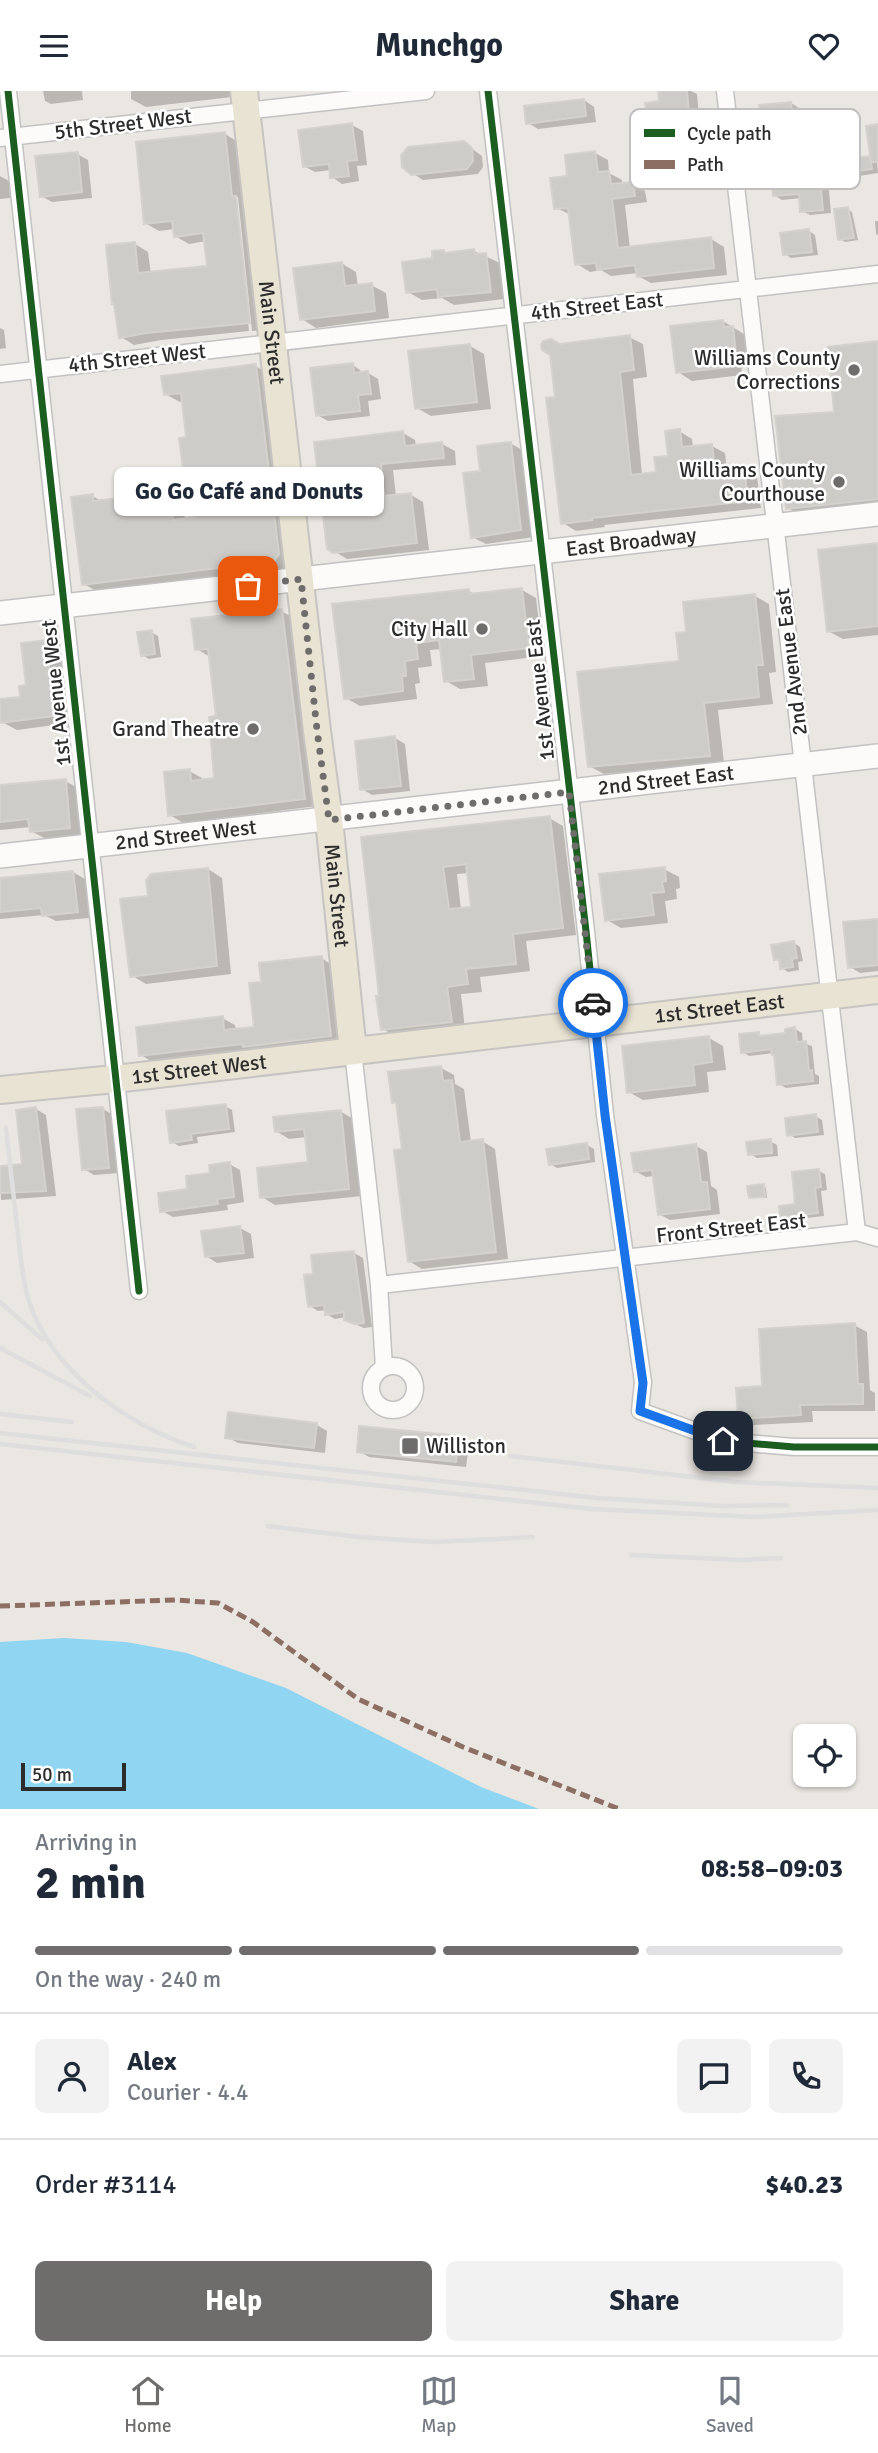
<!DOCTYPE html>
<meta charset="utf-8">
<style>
:root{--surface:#fff;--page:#f2f2f3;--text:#1f2937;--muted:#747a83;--line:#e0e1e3;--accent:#6e6d6b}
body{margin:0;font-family:Signika,sans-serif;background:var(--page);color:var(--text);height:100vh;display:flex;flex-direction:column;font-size:26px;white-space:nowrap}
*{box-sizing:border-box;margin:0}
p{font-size:23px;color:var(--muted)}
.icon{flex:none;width:38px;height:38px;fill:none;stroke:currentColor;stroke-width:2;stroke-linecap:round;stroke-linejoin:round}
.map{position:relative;height:1718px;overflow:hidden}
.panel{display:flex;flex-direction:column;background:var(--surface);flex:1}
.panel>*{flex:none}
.controls{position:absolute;left:793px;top:1633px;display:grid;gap:14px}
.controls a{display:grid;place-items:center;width:63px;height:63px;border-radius:10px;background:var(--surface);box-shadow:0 2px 5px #0004;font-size:35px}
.scale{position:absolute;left:21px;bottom:18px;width:105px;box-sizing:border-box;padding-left:7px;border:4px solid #2c2c2c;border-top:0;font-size:19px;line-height:24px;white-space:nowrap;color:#2c2c2c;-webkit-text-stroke:5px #fff;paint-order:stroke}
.pin{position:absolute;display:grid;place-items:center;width:60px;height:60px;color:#fff;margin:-30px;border-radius:14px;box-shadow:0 4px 10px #0006}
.courier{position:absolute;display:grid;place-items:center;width:70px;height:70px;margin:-35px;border:5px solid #1a73e8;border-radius:50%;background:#fff;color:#222;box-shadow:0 2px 9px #0007}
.bubble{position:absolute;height:49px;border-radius:10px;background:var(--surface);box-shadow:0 2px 5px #0004;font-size:23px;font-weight:700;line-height:49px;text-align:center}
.overview em{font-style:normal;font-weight:700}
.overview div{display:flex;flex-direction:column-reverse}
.overview{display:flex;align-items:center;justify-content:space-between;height:119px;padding:0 35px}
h1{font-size:46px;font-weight:700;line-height:52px}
.bar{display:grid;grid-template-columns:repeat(4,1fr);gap:10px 7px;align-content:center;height:84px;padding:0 35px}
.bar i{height:9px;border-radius:5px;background:var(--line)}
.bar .on{background:var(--accent)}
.bar p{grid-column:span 4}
.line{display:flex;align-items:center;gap:18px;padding:0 35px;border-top:2px solid var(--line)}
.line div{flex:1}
.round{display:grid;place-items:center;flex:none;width:74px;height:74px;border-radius:10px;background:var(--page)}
.action{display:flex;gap:14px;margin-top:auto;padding:14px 35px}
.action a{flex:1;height:80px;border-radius:10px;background:var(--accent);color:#fff;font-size:28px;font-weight:700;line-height:80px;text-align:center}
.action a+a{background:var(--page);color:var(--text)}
header{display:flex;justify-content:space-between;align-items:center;height:91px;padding:0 35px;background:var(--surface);font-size:32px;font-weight:700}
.menu{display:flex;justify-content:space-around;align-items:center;height:98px;border-top:2px solid var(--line);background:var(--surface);font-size:19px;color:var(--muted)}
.menu a{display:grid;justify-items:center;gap:4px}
.menu .on{color:var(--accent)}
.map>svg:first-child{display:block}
.water{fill:#90d5f1}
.shadow{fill:#0003;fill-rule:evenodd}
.building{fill:#ceccc8;stroke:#d5d2cd;stroke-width:2;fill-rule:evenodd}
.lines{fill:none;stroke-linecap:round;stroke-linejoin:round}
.street-casing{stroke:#c3c2c2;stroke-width:19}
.secondary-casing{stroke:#c3c2c2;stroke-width:26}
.primary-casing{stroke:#c6c4c2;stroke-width:30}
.street{stroke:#fcfbfa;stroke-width:16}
.secondary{stroke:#fcfbfa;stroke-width:23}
.primary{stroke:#e8e3d3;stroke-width:26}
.rail{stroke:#dededf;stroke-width:4.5}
.quiet{stroke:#8d6e63;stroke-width:5;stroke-dasharray:10 5;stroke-linecap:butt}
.cycleway-casing{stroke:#fff;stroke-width:11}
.cycleway{stroke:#1b5e20;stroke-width:7}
.done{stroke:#6e6d6b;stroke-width:7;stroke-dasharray:0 12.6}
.route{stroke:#1a73e8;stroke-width:9}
.poi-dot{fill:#6e6d6b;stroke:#fff;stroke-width:2.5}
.labels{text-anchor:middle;stroke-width:5;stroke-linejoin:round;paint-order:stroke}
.street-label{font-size:21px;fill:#2c2c2c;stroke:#fff}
.poi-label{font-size:21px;fill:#2c2c2c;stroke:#fff;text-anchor:end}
.key{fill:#fff;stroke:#c0c0c0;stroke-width:2}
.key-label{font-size:19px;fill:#2c2c2c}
</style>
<header><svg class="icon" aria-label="menu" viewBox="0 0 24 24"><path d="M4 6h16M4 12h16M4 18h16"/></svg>Munchgo<svg class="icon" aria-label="heart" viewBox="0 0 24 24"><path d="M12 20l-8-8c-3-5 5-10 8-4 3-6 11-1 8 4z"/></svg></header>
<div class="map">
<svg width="878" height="1718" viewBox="0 0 878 1718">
<rect width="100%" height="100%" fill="#eae6e1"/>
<path class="water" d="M64,1547l62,4 61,11 99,35 195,99 58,22h-539v-167z"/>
<path class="shadow" d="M43,0h39l1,9 -32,4 -6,-3z
M131,0h100l1,6 -86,10 -15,-8z
M660,0h31l6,3 2,23 -40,4 -11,-6 13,-12z
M584,9l10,7 2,15 -58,7 -10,-6z
M791,12l8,5 4,39 22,-2 8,5 1,12 35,-4 8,5 1,10 -50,8 3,32 -21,2 -8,-4 -1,-13 -19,2 -8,-5 -6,-63 -4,-2z
M352,34l11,6 4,34 -10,1 2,15 -17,3 -10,-7 -1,-7 -16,2 -11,-6z
M225,43l13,8 25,188 -11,1 -14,-134h-3l14,134 -88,9 -27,5 -13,-8 14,-93 13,8 3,22 58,-6 -3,-27 -17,3 -14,-8 -1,-7 -15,2 -14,-8z
M464,52l18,13 1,11 -5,7 -55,6 -11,-7z
M595,62l13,7 1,13 13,7v5l10,-1 13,7 2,11 -22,3 5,44 81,-10 13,8 3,28 -76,8 -13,-7v-3l-27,3 -10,-6 -11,2 -13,-8 -6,-49 -15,-7 13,-30z
M77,63l11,6 4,38 -40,4 -11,-6z
M0,85l9,5 1,17 -10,1z
M847,118l5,3 6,28 -13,2 -5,-3z
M875,130h3v14l-2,-1z
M809,140l6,4 3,20 -27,3 -6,-4z
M444,160l4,3 26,-3 26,12 4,36 -50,6 -12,-7 -20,2 -14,-8z
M341,172l15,9 2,15 13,-2 15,8 3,25 -73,10 -14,-9z
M723,230l24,15 3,25 -9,1 1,13 -50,6 -14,-9z
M0,237l4,2 2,18 -6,1z
M629,246l14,7 4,33 -14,2 9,96 16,-1 12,-17 9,-26 13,8 1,9 19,-2 13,7 2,17 17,-2 13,8 4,32 -157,17 1,2 -29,4 -13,-8 -6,-125 2,-53z
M878,252v165l-76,8 -14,-8 47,-95z
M470,255l14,8 7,55 -60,7 -14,-8z
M353,274l11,8h4l10,6 3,20 -13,2 2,15 -42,5 -11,-6z
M255,275l15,8 19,194 -191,24 -14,-8 8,-88 10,5 19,-2 32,-11 9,5 7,-1 14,8 2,20 13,-2 7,-4 -2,-13 -15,-9v-53l-5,-38 -3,1 -15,-8z
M403,342l12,7 1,7 26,-3 13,7 1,14 -63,5 3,26 15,-1 12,7 6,48 -82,9 -18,-11 -13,-105z
M510,352l14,8 10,86 -48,7 -14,-7 10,-64z
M878,454v90l-35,4 -15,-8z
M522,499l14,8 7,58 -58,7 3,23 -28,3 -14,-8 -4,-32 -12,1 2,16 -14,2 2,15 -5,1 2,15 -57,7 -14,-8 123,-107 6,4z
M755,505l14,8 7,68 -7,1 4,31 -55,6 6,53 -120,11 -15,-8 92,-103 7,-30z
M281,520l13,7 23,188 -134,17 -13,-8 19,-44 13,7 1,3 12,-1 3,-62 -8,-61 -13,-8z
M151,541l7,4 3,21 -12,2 -7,-4z
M46,551l14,8 9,73 -52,7 -15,-8 -2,-21 22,-3z
M395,647l10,6 5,47 -38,4 -10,-6z
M65,690l15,8 4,47 -38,3 -15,-8v-4l-31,3v-44z
M549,727l14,8 13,109 -50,6 4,30 -50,6 2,15 -21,2 4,35 -68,8 -14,-8 -2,-32 -18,-158zM469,782l4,35 -12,2 -4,-36z
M208,778l14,9 9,96 -85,10 -15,-9 19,-78z
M664,778l15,8 1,11 -4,1 1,10 -12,2 3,22 -47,5 -14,-8z
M73,781l12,7 4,39 -33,3 -12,-6 -44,4v-38z
M878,829v51l-18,2 -10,-6z
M794,852l6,4 3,14 -5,1 1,8 -11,2 -6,-4 -1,-6 -6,-3z
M321,867l13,8 10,77 -190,20 -13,-8 81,-37 13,7 1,6 20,-2 7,-46z
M795,938l7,4 1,10 9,3 3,28 4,2v8l-33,4 -7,-4 -3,-28 -3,-3 -24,3 -6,-4 16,-18 5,3 23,-3z
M709,947l14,8 3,24 -19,2 2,20 -66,8 -14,-8z
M441,977l13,7 1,9 9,5 7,54 11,-2 13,8 13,110 -86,10 -13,-8 -5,-111 -6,-45 -5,-3z
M225,1015l7,4 3,22 -38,5 1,6 -19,3 -7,-4z
M36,1018l10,6 10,81 -55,4 -1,-32 24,-3z
M103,1018l10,6 6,58 -25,2 -10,-6z
M340,1020l13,8 9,77 -87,9 -13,-8 48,-33 -3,-27 -18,2 -13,-8z
M815,1025l7,4 2,15 -29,3 -6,-4z
M770,1050l7,4 1,11 -21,2 -7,-4z
M587,1054l7,4 1,13 -38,6 -7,-4z
M696,1055l11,6 4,34 6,4 3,24 -50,6 -11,-6 -4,-38 -9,1 -11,-6z
M229,1073l11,6 4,32 -17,3 1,5 -55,7 -11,-6z
M818,1080l7,3 2,16 -6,1 3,25 -36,4 -7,-4 16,-10z
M763,1095l3,2 1,10 -17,-1z
M240,1137l11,6 3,24 -37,5 -11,-7z
M354,1162l9,5 9,69 -8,1 -9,-4 -9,-7 -11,2 -9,-5v-4l-8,1 -8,-5 5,-31z
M854,1234l13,7 3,58 5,3v18h-63l1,11 -60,3 -13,-7 24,-30z
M230,1323l87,11 10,6 -2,22 -87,-10 -11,-6z
M458,1347l11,6 -3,23 -97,-10 -10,-6z"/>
<path class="building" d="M658,0h29l2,21 -42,4 -2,-13 14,-2z
M584,8l2,17 -60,8 -2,-18z
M791,11l5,44 30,-2 1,17 43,-5 2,13 -52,8 3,33 -23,2 -1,-18 -26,2 -7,-65h-4l-3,-26z
M352,32l5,37 -10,1 2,15 -19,2 -1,-14 -26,3 -5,-37z
M878,33v38h-7l-5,-36z
M225,41l7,64h4l14,127 -104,10 -27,5 -5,-34h-2l-6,-59 29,-3 3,31 69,-7 -4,-33 -29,4 -2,-16 -28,3 -8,-82z
M464,50l8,7 1,13 -6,8 -56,6 -9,-8 -1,-12 7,-8z
M595,60l3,21 11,-1 2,13 22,-2 2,14 -23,3 6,49 93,-11 3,31 -77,9 -2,-12 -38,5 -1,-7 -21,2 -7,-57 -14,1 -4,-31 17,-2 -2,-21z
M78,61l4,40 -42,5 -5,-41z
M848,116l6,31 -16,2 -4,-31z
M809,138l3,23 -29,3 -3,-22z
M474,158l1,5 11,-1 5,39 -53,5 -1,-8 -31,4 -4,-31 30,-4v-7l12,-1 1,3z
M342,171l3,24 27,-3 3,28 -75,9 -7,-52z
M723,229l1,7 9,-1 3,28 -9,1 2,12 -53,6 -6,-47z
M630,244l4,35 -14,2 11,103 25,-3 -2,-15 14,-1 -3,-25 15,-2 2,18 30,-3 3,25 29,-3 4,35 -156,17v2l-31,4 -15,-126 9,-1 -5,-42 -8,-5 -1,-5 2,-4 8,-2 9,5z
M878,250v158l-92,10 -11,-93 59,-4 -6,-65z
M470,253l7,58 -62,7 -7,-58z
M353,272l1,10 14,-2 3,23 -13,1 2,16 -44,5 -6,-48z
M256,273l23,190 -5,7 -192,24 -11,-88 22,-3v7l26,-3 -1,-7 36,-5v6l15,-2 4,30 23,-3v-4l7,-1 -3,-21 -14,2 -7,-55 7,-1 -5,-44 -17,2 -3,-19z
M403,340l2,15 37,-4 2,16 -63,6 3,32 27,-3 6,50 -84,10 -6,-4 -13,-107z
M511,351l10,88 -50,8 -8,-65 17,-2 -3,-25z
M878,452v83l-51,6 -9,-82z
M522,497l7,60 -58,7 3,24 -30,3 -5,-42 -23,3 2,16 -13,2 1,15h-4l1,15 -59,8 -12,-95 137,-15v5z
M755,503l8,71h-7l3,32 -55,6 6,53 -122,11 -11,-95 102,-11 -3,-28 10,-1 -3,-30z
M282,518l23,190 -137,17 -4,-44 26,-3 1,12 23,-3 -5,-61 7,-1 -8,-67 -13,1 -4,-31z
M152,539l3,24 -14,2 -4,-24z
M46,549l9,76 -55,7v-24l20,-2 -1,-11 7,-1 -5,-42z
M395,645l6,50 -41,4 -5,-49z
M66,688l4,49 -40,4 -2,-13 -28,3v-37z
M550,725l13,112 -50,6 3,30 -50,5 2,15 -21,3 5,35 -71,8 -5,-34h3l-18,-159zM466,773l5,43 -22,2 -6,-42z
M665,776l1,14 -4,1 2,10 -13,1 3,22 -49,6 -6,-47z
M208,777l9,98 -87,11 -10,-78 28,-3 -2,-16 5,-6z
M73,780l5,41 -36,4 -1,-8 -41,4v-34z
M878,828v46l-30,3 -5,-46z
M794,850l3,17 -5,1 1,8 -13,2 -1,-10 -5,1 -3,-15z
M322,865l9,80 -88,11 -1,-3 -103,12 -3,-29 87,-11 1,14 30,-3 -5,-44 12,-1 -2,-19z
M795,936l2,15 9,-1 3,30 3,-1 1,11 -36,4 -3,-30h-2l-1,-6 -30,4 -2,-19 20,-2v4l26,-3v-4z
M709,945l3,26 -19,3 2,20 -68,8 -5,-47z
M441,975l2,15 9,-1 8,62 23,-3 13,113 -88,10 -14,-112 8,-1 -6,-47 -4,1 -4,-31z
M226,1013l3,25 -38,5 1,6 -22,3 -4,-32z
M36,1016l10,84 -46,2v-27l22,-2 -6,-54z
M103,1016l6,61 -27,2 -6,-61z
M341,1019l8,79 -89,9 -3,-30 51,-6 -4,-33 -29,3 -2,-15z
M816,1023l2,18 -31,4 -2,-18z
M771,1048l1,14 -24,2 -2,-13z
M587,1052l2,16 -40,6 -3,-16z
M696,1053l5,38h6l3,27 -52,6 -6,-45 -18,2 -3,-19z
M230,1071l4,35 -17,2 1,5 -58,8 -2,-19 29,-4 -1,-13 24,-3 -1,-8z
M819,1078l2,18 -6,1 3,25 -38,4 -1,-11 16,-2 -3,-32z
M764,1093l1,13 -16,1 -2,-12z
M240,1135l4,27 -39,4 -4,-26z
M354,1160l10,72 -10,1 -10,-4v-8l-19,3 -1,-10 -16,2 -4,-32 9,-1 -2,-19z
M855,1232l3,61h5v20l-63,1 1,10 -63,4 -2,-31 26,-2 -3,-57z
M228,1321l89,11 -3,25 -89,-10z
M359,1335l100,10 -3,26 -99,-10z"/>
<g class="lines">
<defs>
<path id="street" d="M8,0l131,1200
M488,0l98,840 19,184 38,267 -3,29 83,30 71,6h84
M725,0l132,1141
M0,47l426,-47
M0,283l878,-100
M353,960l26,234 5,83
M379,1194l478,-53 21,6
M371 1297a22 22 0 1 1 44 0a22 22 0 1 1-44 0Z"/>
<g id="secondary">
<path id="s1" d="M0,522l878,-99"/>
<path id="s2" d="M0,765l878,-100"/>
</g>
<g id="primary">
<path id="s3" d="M244,0l73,640 12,89 24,231"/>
<path id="s4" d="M0,999l115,-11 763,-89"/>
</g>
</defs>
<use href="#street" class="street-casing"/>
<use href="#secondary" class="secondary-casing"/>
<use href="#primary" class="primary-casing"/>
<use href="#street" class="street"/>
<use href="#secondary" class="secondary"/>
<use href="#primary" class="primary"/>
<path class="rail" d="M6,1037c4,35 8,71 12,107 3,21 4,43 10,63 21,72 99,127 166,149
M0,1211l42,37
M0,1257l90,48
M0,1323l72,8
M0,1342l597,65 126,8 64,-1
M0,1353l592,65 163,8 123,-7
M510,1365l227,26 141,6
M268,1435l90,11 76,5 99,-5
M631,1464l110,5 40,-2"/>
<path class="quiet" d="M0,1515l175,-6 43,3 35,19 105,77 105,48 156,62"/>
<defs>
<path id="cycleway" d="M8,0l131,1200
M488,0l98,840 19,184 38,267 -3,29 83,30 71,6h84"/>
</defs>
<use href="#cycleway" class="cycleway-casing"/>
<use href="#cycleway" class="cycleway"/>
</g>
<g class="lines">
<path class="done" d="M248,495l53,-7 16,151 12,90 240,-28 24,211"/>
<path class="route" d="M593,912l12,112 38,268 -3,28 83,30"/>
</g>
<g class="poi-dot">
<circle cx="854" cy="279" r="7"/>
<circle cx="839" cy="391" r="7"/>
<circle cx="482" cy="538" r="7"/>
<circle cx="253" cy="638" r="7"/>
<rect x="401" y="1346" width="18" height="18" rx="3.5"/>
</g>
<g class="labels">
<g class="street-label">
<text transform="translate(123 33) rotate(-7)" y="7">5th Street West</text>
<text transform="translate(597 215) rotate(-6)" y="7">4th Street East</text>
<text dy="7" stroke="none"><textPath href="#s3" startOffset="243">Main Street</textPath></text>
<text transform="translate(137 267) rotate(-6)" y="7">4th Street West</text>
<text dy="7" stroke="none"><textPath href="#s1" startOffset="635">East Broadway</textPath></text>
<text transform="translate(791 571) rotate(-97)" y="7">2nd Avenue East</text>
<text transform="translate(540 599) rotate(-96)" y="7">1st Avenue East</text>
<text transform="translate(56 602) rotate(-96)" y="7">1st Avenue West</text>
<text dy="7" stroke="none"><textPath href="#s2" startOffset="670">2nd Street East</textPath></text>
<text dy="7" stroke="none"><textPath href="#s2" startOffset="187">2nd Street West</textPath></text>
<text dy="7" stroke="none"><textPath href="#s3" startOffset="810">Main Street</textPath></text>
<text dy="7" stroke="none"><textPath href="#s4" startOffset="724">1st Street East</textPath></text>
<text dy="7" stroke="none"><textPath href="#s4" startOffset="200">1st Street West</textPath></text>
<text transform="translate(731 1137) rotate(-6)" y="7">Front Street East</text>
</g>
<g class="poi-label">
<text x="840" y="274">Williams County<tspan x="840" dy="24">Corrections</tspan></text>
<text x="825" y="386">Williams County<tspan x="825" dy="24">Courthouse</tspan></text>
<text x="468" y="545">City Hall</text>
<text x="239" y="645">Grand Theatre</text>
<text x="426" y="1362" text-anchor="start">Williston</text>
</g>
</g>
<rect x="630" y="18" width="230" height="80" rx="10" class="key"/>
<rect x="644" y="38" width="31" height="8" fill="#1b5e20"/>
<rect x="644" y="69" width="31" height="9" fill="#8d6e63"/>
<g class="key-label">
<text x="687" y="49">Cycle path</text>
<text x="687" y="80">Path</text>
</g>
</svg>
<div class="controls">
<a><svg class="icon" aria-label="locate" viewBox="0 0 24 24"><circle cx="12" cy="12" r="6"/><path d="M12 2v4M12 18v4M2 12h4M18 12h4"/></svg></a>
</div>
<div class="scale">50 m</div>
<div class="pin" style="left:248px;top:495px;background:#ea580c"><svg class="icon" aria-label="bag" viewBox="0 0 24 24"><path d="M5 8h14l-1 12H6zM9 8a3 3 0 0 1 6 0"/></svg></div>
<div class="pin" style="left:723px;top:1350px;background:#1f2937"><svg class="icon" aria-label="home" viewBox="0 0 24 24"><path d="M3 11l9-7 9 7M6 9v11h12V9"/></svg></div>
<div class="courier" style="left:593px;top:912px"><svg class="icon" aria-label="car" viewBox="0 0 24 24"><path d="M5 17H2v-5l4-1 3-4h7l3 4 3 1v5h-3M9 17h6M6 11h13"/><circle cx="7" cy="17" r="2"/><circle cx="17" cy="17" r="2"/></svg></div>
<div class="bubble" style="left:114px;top:376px;width:270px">Go Go Café and Donuts</div>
</div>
<section class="panel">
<div class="overview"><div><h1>2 min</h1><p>Arriving in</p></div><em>08:58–09:03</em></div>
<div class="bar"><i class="on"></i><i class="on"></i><i class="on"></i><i></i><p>On the way · 240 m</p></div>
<div class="line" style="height:126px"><a class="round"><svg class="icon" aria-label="person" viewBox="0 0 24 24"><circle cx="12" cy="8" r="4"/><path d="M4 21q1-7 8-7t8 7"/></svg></a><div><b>Alex</b><p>Courier · 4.4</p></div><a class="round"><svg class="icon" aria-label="chat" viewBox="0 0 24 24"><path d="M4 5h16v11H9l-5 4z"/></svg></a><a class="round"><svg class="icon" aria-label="phone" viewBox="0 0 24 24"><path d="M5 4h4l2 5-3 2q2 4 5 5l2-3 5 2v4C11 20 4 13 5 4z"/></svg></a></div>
<div class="line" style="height:91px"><div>Order #3114</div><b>$40.23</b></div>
<div class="action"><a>Help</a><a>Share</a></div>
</section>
<nav class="menu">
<a class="on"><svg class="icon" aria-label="home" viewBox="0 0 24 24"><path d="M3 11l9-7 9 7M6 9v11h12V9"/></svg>Home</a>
<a><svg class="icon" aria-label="map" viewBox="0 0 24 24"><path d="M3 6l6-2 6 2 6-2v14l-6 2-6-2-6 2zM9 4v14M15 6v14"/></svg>Map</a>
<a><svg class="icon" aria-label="saved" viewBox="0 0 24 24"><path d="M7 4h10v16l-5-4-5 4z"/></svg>Saved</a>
</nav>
